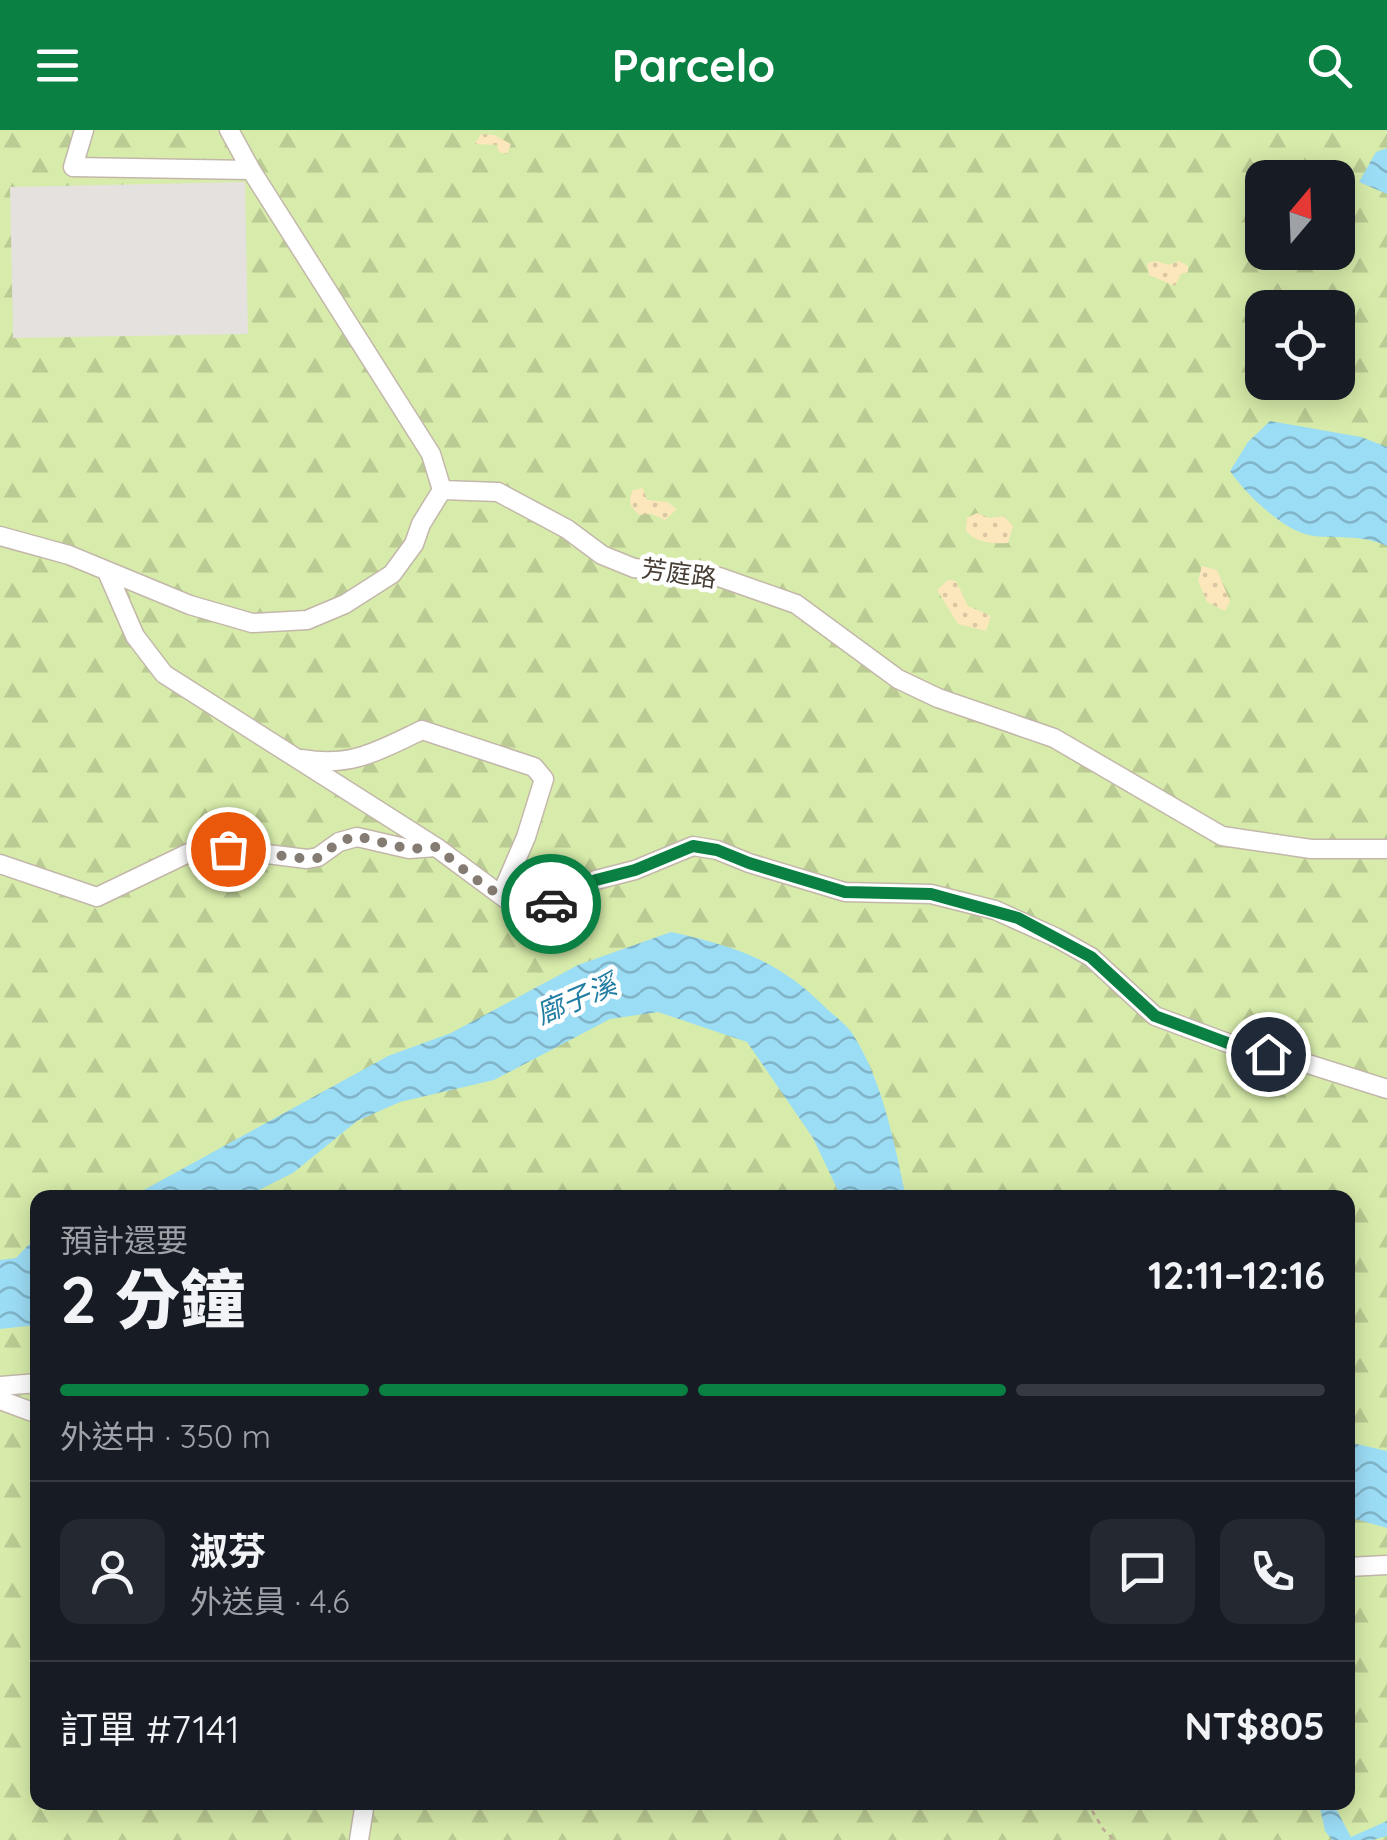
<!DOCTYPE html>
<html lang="zh-TW">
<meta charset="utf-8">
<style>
:root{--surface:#171b24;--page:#242831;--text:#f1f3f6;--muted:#9ea1a6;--line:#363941;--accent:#0b8043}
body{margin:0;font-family:Quicksand,"Noto Sans TC",sans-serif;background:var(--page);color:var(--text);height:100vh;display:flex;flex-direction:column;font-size:38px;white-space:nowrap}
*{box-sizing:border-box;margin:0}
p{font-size:32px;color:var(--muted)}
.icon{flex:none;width:55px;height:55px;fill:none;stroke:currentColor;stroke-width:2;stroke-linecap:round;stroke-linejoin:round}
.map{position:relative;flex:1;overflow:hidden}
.side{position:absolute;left:30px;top:1060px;width:1325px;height:620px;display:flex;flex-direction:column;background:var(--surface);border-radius:20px;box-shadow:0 5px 25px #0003}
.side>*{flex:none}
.needle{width:65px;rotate:19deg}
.controls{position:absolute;left:1245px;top:30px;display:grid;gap:20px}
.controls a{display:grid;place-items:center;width:110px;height:110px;border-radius:20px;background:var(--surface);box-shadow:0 5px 25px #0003;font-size:50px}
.pin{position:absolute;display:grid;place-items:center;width:85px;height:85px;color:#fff;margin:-42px;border:5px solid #fff;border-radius:50%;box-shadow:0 2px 10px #0007}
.courier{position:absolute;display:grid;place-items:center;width:100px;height:100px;margin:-50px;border:8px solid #0b8043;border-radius:50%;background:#fff;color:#222;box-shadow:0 2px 12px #0007}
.head em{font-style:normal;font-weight:800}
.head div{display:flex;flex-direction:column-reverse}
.head{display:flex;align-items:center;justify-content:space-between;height:170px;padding:0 30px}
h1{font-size:65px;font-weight:800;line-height:75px}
.bar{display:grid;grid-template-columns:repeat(4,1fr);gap:15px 10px;align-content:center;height:120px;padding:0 30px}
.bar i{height:12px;border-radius:8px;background:var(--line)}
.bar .selected{background:var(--accent)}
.bar p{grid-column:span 4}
.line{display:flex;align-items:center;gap:25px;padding:0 30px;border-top:2px solid var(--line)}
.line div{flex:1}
.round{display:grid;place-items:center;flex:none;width:105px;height:105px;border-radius:20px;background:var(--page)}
header{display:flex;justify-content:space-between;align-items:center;height:130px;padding:0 30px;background:var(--accent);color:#fff;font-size:45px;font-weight:800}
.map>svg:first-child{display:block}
.forest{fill:url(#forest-firs);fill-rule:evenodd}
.sand{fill:url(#sand-dots)}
.parking{fill:#e4e1de}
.water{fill:url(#water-waves)}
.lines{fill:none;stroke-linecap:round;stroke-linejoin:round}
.minor-casing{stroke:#c3b7aa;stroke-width:21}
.path{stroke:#c3ae97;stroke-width:2.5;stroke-dasharray:5 5;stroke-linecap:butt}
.minor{stroke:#fff;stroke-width:18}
.done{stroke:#847b72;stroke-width:10;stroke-dasharray:0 18}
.route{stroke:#0b8043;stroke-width:12}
.labels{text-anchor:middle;stroke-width:9;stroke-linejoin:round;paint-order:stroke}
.street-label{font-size:25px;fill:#473d34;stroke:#fff}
.water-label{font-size:28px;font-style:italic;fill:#217da2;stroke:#fff}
</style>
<header><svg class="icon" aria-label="menu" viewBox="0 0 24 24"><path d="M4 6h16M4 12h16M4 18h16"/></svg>Parcelo<svg class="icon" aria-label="search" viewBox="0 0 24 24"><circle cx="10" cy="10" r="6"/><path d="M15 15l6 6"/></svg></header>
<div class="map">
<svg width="1387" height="1710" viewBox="0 0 1387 1710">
<defs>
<pattern id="forest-firs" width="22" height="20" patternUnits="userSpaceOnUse" patternTransform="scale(2.5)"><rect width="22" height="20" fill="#d7ecaa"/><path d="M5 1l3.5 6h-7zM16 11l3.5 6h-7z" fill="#bacb93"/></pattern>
<pattern id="sand-dots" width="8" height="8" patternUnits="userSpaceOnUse" patternTransform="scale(2.5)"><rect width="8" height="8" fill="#fce7bd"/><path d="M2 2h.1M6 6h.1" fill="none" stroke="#d9c7a3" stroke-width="1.8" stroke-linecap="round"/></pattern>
<pattern id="water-waves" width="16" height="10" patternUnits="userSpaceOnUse" patternTransform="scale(2.5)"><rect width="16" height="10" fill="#9cddf6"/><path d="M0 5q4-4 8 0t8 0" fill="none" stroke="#81b4c8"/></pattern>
</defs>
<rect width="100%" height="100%" fill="#f4eee5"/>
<path class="forest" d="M0,0h1387v1710h-1387zM1262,48h76v74h-76zM1262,178h76v74h-76zM38,1068h1310v604h-1310z"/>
<path class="sand" d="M481,4l13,1 17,9 -4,10 -8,-2 -2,-7 -22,-1z
M1157,131l11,4 11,-4 9,5v6l-7,2 -6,12 -26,-11 -2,-12z
M643,358l4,12 20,2 10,7 -12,11 -13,-6 -12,1c-10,-8 -13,-13 -7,-25z
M977,383l12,5 15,-2 9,10 -5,17c-15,1 -32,0 -42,-12l1,-13z
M1202,436l15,4 13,31 -5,10 -18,-9 -9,-21z
M948,450l8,1 12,25 23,10 -5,15 -28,-7 -21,-34z"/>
<path class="parking" d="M245,52l3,152 -235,4 -3,-151z"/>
<path class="water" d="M1387,18v46l-28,-12 17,-30z
M1270,291l91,16 26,10v99c-32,-15 -60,-4 -85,-13 -26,-10 -57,-40 -72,-62l18,-29z
M671,802c67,15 107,28 156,77 9,8 21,17 27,27 30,49 40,107 52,161h-65l-28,-59 -66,-96 -89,-30 -48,7 -116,61 -94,22 -43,19 -64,52 -48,24h-114l257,-141 63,-23 127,-68z
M37,1106v89l-37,4v-69l16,-2z
M1348,1312l39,9v77l-39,-11z
M1319,1673h14l18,34 36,-16v15l-14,4h-41l-7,-9z"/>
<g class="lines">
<defs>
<path id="minor" d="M84,0l-11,37 178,3
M229,0l22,40 180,284 11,36
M0,406l69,19 121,50 62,18 55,-3 38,-16 47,-30 22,-30 7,-20 21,-34 56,2 69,37 35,26 32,13 85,9 77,27 102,75 40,19 116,40 168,98 89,13h76
M108,444l27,62 29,38 272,173 70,52 23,8h16l51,-27 39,-10 58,-24 24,4 32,13 96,29 86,2 64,16 62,28 34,19 64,59 78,29 69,17 85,27
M303,629c48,9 77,-9 119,-29l112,37 10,12 -18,58 -25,58
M0,734l97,33 106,-51 104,13 11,-2 21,-15 18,-5 52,12 27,-2
M0,1256l38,-3
M0,1270l38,14
M1348,1437l39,-2
M359,1710l6,-38"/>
</defs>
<use href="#minor" class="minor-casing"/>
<path class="path" d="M1087,1672l16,27 11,11"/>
<use href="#minor" class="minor"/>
</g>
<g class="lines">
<path class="done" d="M228,719l79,10 11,-1 21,-16 17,-6 53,13 27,-2c27,21 80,73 115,57"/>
<path class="route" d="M551,774l45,-24 39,-10 58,-24 24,4 32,13 96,29 86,2 87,24 73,39 64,59 78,29 35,9"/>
</g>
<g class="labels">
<g class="street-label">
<text transform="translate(679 443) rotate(8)" y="9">芳庭路</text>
</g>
<g class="water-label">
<text transform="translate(576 869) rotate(-23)" y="10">廍子溪</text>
</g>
</g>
</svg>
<div class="controls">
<a><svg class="needle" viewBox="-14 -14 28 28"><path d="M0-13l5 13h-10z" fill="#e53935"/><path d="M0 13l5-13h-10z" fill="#9ea1a6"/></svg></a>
<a><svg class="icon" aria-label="locate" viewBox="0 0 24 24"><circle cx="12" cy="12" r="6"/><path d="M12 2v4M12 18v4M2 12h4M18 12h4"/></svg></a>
</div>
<div class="pin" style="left:228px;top:719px;background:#ea580c"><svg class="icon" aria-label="bag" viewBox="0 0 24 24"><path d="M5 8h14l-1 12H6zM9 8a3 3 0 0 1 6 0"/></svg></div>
<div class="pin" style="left:1268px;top:924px;background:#1f2937"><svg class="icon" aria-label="home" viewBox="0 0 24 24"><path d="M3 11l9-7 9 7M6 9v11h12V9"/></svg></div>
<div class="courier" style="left:551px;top:774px"><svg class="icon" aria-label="car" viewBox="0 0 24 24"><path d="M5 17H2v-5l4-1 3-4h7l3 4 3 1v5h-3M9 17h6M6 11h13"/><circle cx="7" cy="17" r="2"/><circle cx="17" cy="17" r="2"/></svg></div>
<section class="side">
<div class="head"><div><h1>2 分鐘</h1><p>預計還要</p></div><em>12:11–12:16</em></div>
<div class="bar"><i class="selected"></i><i class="selected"></i><i class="selected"></i><i></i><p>外送中 · 350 m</p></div>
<div class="line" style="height:180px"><a class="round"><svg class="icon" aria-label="person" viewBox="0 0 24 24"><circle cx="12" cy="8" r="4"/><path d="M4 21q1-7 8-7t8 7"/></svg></a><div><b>淑芬</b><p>外送員 · 4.6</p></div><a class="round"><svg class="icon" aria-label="chat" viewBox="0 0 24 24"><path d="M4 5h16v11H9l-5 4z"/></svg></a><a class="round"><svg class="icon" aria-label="phone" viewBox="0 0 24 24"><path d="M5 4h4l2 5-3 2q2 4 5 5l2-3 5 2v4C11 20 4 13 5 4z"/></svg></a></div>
<div class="line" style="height:130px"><div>訂單 #7141</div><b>NT$805</b></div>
</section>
</div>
